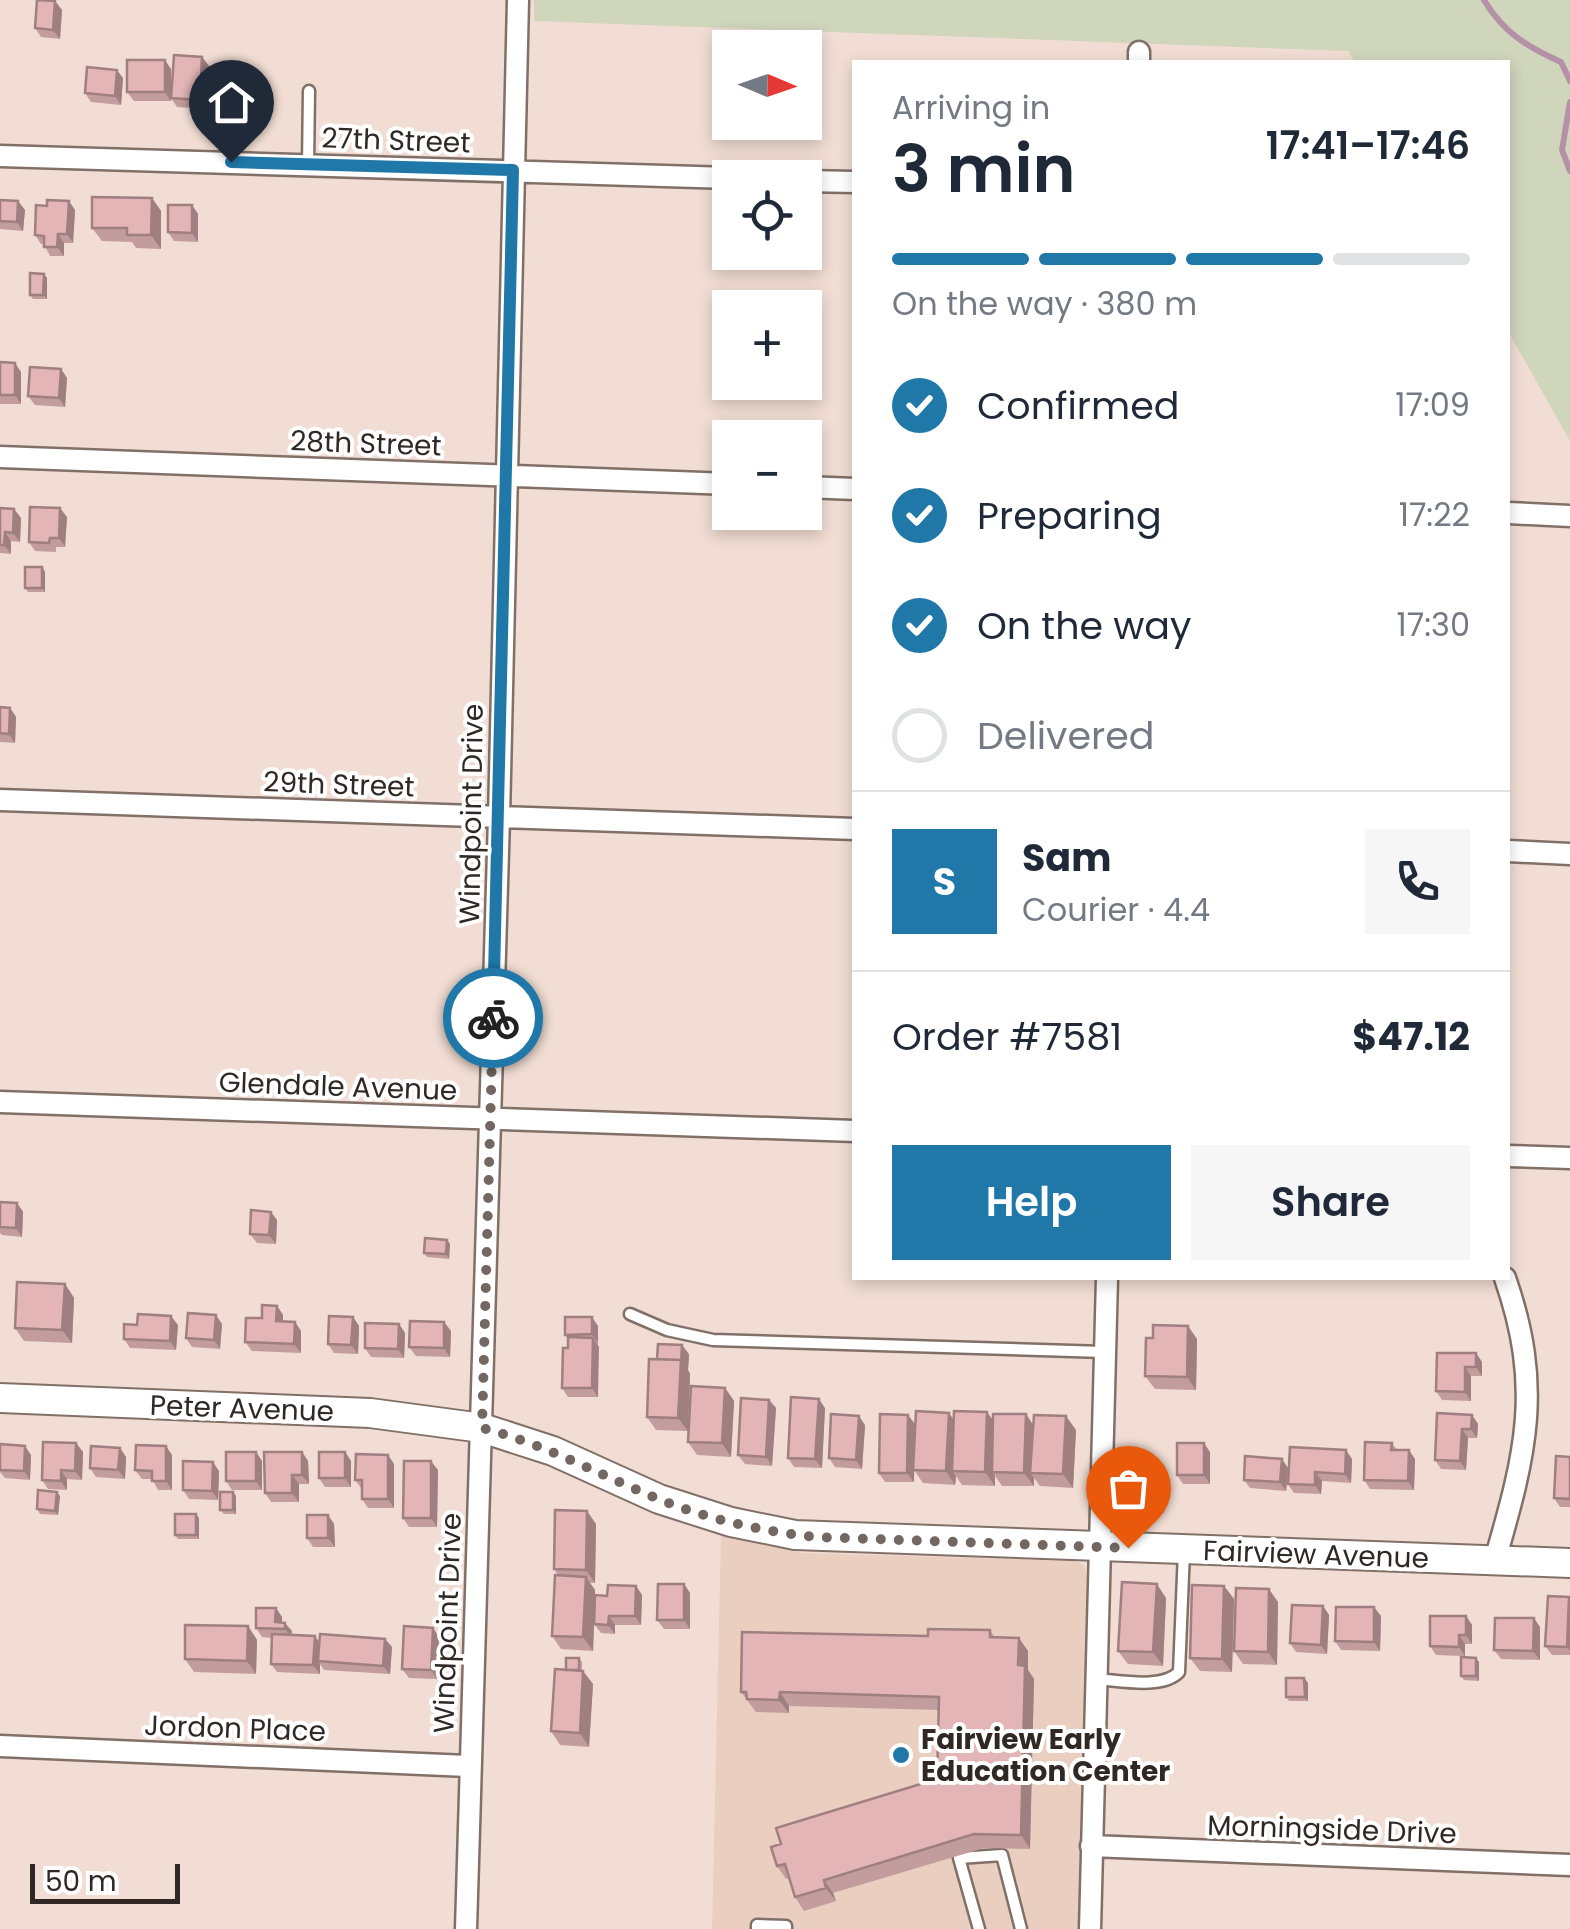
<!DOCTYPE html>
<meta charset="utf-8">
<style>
:root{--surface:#fff;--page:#f6f6f7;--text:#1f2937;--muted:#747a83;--line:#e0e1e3;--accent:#1f78a7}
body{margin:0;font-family:Poppins,sans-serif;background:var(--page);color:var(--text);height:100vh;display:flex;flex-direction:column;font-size:38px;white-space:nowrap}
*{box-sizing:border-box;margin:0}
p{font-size:32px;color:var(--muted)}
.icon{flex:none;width:55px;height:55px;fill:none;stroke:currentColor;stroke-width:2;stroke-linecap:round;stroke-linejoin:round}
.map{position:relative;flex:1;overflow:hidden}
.drawer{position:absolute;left:852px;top:60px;width:658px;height:1220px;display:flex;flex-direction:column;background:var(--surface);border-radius:0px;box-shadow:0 5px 15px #0003}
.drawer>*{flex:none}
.needle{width:65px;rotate:92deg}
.tools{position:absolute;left:712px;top:30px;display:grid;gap:20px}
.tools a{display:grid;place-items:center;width:110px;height:110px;border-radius:0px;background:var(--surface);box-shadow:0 5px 15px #0003;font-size:50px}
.scale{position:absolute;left:30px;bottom:25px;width:150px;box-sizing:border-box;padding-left:10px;border:5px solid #2f2824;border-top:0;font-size:28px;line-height:35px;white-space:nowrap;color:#2f2824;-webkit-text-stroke:8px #fff;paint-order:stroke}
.pin{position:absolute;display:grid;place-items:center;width:85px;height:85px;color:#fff;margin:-102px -42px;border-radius:50% 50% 50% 0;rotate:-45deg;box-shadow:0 0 10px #0007}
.pin .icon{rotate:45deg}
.courier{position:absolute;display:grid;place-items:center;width:100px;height:100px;margin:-50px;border:8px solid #1f78a7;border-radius:50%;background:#fff;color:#222;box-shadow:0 2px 12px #0007}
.head em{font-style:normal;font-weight:600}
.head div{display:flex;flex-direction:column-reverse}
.head{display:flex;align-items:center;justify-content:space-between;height:170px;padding:0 40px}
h1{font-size:65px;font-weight:600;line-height:75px}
.bar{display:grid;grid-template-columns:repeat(4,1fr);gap:15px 10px;align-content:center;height:120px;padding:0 40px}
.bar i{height:12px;border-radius:8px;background:var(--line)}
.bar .selected{background:var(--accent)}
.bar p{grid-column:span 4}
.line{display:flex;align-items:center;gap:25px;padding:0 40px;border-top:2px solid var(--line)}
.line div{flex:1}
.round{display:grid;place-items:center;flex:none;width:105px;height:105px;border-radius:0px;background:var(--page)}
ol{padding:0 40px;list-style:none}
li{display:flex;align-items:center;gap:30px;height:110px}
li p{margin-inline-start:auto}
li .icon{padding:10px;border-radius:50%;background:var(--accent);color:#fff;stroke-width:4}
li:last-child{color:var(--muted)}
li i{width:55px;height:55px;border:5px solid var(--line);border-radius:50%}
.button{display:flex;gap:20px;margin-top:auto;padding:20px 40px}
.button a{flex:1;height:115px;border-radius:0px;background:var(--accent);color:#fff;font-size:40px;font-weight:600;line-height:115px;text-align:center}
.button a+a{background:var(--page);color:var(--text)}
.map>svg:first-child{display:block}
.built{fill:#eacfc1}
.green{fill:#d0d6bc}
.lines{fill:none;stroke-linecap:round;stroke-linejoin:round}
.stream{stroke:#b591a8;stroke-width:6}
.lane-casing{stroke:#817067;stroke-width:15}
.street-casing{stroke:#817067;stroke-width:25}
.secondary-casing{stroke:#817067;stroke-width:32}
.lane{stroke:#fff;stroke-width:10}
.street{stroke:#fff;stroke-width:20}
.secondary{stroke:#fff;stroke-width:28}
.wall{fill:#c39c9d}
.shaded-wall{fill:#9f7f80}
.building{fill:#e3b5b7;stroke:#9f7f80;stroke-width:2.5}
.done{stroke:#736761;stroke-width:10;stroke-dasharray:0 18}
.route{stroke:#1f78a7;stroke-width:12}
.poi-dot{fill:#1f78a7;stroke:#fff;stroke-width:4}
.labels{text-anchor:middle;stroke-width:8;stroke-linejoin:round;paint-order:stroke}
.street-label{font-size:28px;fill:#2f2824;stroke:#fff}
.poi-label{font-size:28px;font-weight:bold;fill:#2f2824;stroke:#fff;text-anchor:start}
</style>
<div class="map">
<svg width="1570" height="1929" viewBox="0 0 1570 1929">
<rect width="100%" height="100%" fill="#f1ddd3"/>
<path class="built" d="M721,1535l80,18 273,8 10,4 5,17 -7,347h-370z"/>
<path class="green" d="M534,0h1036v441l-62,-110v-269h-153l-7,-11 -814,-30z"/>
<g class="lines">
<path class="stream" d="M1484,0c19,32 43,47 77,62l9,19
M1570,102l-8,48 8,21"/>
<defs>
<path id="lane" d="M308,165l1,-74
M630,1314l37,16 46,10 391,12
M1095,1679c23,1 67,11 84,-7l5,-121
M757,1929v-4l29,1v3
M979,1929l-20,-71 43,-3 19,74"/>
<path id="street" d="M1139,62v-10
M0,156l730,22
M805,181l50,1
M0,457l730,27
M805,487l50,2
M1508,513l62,3
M0,800l855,29
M1508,851l62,3
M0,1102l855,29
M1508,1156l62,2
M1495,1560c31,-107 48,-173 10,-282
M0,1746l468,20
M1091,1846l479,19
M466,1929l33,-1111 19,-818
M1090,1929l17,-651"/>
<path id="secondary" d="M0,1398l370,15 112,15 71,23 106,48 72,23 64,13 775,28"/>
</defs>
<use href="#lane" class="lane-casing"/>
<use href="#street" class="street-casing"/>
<use href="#secondary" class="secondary-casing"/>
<use href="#lane" class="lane"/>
<use href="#street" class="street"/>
<use href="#secondary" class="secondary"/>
</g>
<path class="wall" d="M55,1l7,9 -2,29 -19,-2 -6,-9z
M202,57l7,9 -3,43 -29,-2 -6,-9z
M171,69v32h-37l-7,-9z
M123,78l-2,27 -30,-3 -6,-9z
M152,198l9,13v38l-25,-1 -4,-6 -30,-1 -10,-13z
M0,200l18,1 7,9 -2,21 -23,-2z
M192,205l6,9v28l-24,-1 -6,-9z
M75,210l-2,33h-9v13h-14l-6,-12h-3l-6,-9z
M44,274l3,4v21h-14l-3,-4z
M0,362l21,10v32h-21z
M61,369l6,9 -2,29 -30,-2 -7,-9z
M0,508l21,10 -1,24 -9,-1v13l-11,-1z
M67,517l-2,30h-9v5l-21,-1 -6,-9z
M42,567l3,5v20h-17l-3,-4z
M0,707l10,1 6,9 -1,26 -15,-1z
M0,1202l17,1 6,9 -1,25 -20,-2 -2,-2z
M277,1220l-1,24 -19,-1 -7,-9z
M447,1240l3,4 -1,15 -22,-2 -3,-4z
M65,1284l9,14 -2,45 -48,-2 -9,-13z
M277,1306l6,9v7h12l6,9v22l-49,-2 -7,-9 17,-24z
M353,1317l6,9 -1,28 -24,-1 -6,-9z
M444,1322l7,9 -1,26 -34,-1 -7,-9z
M222,1324l-2,25 -28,-2 -6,-9z
M399,1324l6,9 -1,25 -33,-1 -6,-9z
M178,1325l-2,25 -46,-2 -6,-9z
M598,1326v71h-30l-6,-9 6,-40v-9l-3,-4z
M1153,1338l44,1 -1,51 -41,-1 -10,-13z
M1476,1353l6,9v14h-11v25l-29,-1 -6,-9z
M689,1354l-1,16 2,4 -2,57 -32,-1 -9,-13 10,-58z
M725,1388l9,13 -3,56 -34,-2 -9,-13z
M769,1400l7,8 -4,58 -27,-2 -7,-9z
M825,1408l-3,60 -28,-1 -6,-9z
M987,1412l6,9 33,-7 7,11 43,5 -3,58 -33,-2 -6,-8v8h-32l-7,-10v10l-33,-1 -6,-9 -1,9 -32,-2 -9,-13v12h-29l-6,-9 36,-49 -1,36 40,-40z
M1472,1415l6,9 -1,14h-9l-2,32 -25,-1 -6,-9z
M865,1425l-3,44 -27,-2 -6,-9z
M76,1443l7,9 -1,28 -15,-1v11l-19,-1 -6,-9z
M1392,1443l5,7 18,9 -1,31 -44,-1 -6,-9z
M0,1444l31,11 -1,25 -25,-2 -5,-6z
M1290,1447l62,12 -1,24 -29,-2 -1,13 -27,-1 -6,-9z
M120,1448l6,9 -1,22 -29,-2 -6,-9z
M256,1452l6,9v29h-30l-6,-9z
M302,1452l6,9 1,23h-10v18h-28l-6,-9z
M345,1452l6,9v26h-26l-6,-9z
M1210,1452v32h-27l-6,-9z
M172,1455v35h-14l-6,-11h-10l-7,-9z
M388,1455l6,9v44h-26l-6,-9v-10l-7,-9z
M1570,1457v50h-10l-6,-9z
M1288,1468l-2,23 -36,-3 -6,-8z
M438,1470l-1,57h-28l-6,-9z
M219,1471l-1,29 -29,-1 -6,-9z
M233,1492l3,4v18h-12l-4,-4z
M60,1496l-2,19 -18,-1 -3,-5z
M328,1515l6,9 1,23h-22l-6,-9z
M199,1518v21h-21l-3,-4z
M596,1524l-1,59h-5l5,7v5l12,1 29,-10 6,9 -1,30h-26v9l-14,-1 -7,-9 1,-18 -2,45 -32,-2 -9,-13 6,-61 -4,-6z
M684,1584l6,9v36h-26l-7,-9z
M1224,1586l10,13 -2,73 -32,-1 -10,-13z
M1166,1598l-3,68 -35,-2 -10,-13z
M1570,1598v57h-18l-7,-9z
M1278,1602l-1,63 -34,-1 -9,-13z
M1323,1606l6,9 -2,39 -31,-2 -6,-9z
M276,1608l6,9v5l10,9 -1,4 28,8 66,-4 7,8 -2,27 -66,-4 -4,-6v10l-43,-2 -6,-8 1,-26 -10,-1 -6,-9z
M1381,1616l-1,35 -39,-1 -6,-9z
M1466,1616l6,9v19h-7v12l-29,-1 -6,-9z
M248,1626l9,14 -1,34 -62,-2 -9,-13z
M1540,1627v33l-39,-1 -7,-9z
M433,1628l6,9 -2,42 -28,-1 -7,-9z
M990,1630l5,8 33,13v19l6,9 -4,170 -46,-1 -151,45 3,8 -32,10 -9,-14 -6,-19 -3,1 -9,-13 4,-22 156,-65 2,-69 -150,-4v7l-33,-1 -15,-20 187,-56z
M579,1658l3,4v9l11,13 -4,63 -29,-2 -9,-14 15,-61z
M1479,1662v19l-15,-1 -3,-4z
M1304,1678l4,5v18h-19l-3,-4z"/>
<path class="shaded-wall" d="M55,1l7,9 -2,29 -7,-9z
M202,57l7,9 -3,43 -6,-9z
M165,60l6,9v32l-6,-9z
M117,70l6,8 -2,27 -6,-9z
M152,198l9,13v38l-10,-14z
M18,201l7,9 -2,21 -6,-9z
M69,201l6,9 -2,33 -6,-9z
M192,205l6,9v28l-6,-9z
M58,234l6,9v13l-7,-9z
M44,274l3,4v21l-4,-4z
M15,363l6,9v32l-6,-9z
M61,369l6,9 -2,29 -6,-9z
M60,508l7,9 -2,30 -6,-9z
M14,509l7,9 -1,24 -7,-9z
M5,532l6,9v13l-7,-9z
M42,567l3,5v20l-3,-4z
M10,708l6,9 -1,26 -6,-9z
M17,1203l6,9 -1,25 -6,-9z
M271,1212l6,8 -1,24 -7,-9z
M447,1240l3,4 -1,15 -3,-5z
M65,1284l9,14 -2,45 -10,-13z
M277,1306l6,9v15l-7,-9z
M216,1315l6,9 -2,25 -6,-9z
M171,1316l7,9 -2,25 -6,-9z
M353,1317l6,9 -1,28 -7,-9z
M592,1317l6,9v17l-6,-9z
M295,1322l6,9v22l-7,-9z
M444,1322l7,9 -1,26 -6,-9z
M399,1324l6,9 -1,25 -6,-9z
M1188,1326l9,13 -1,51 -9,-13z
M593,1338l6,9 -1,50 -6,-9z
M682,1345l7,9 -1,16 2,4 -2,57 -10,-13z
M1476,1353l6,9v14l-6,-9z
M1465,1367l6,9v25l-6,-9z
M725,1388l9,13 -3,56 -9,-14z
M819,1399l6,9 -3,60 -7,-9z
M769,1400l7,8 -4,58 -6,-9z
M987,1412l10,14 -5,46 3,4v10l-10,-14z
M949,1413l9,13 -6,45 4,5 -1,9 -9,-14z
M1026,1414l9,14 -5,45 4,5v8l-10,-13z
M908,1415l7,9 -1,58 -7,-9z
M1472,1415l6,9 -1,14 -6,-9z
M859,1416l6,9 -3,44 -6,-9z
M1066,1416l10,14 -3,58 -10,-14z
M1462,1429l6,9 -2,32 -6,-9z
M76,1443l7,9 -1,28 -7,-9z
M1204,1443l6,9v32l-6,-9z
M25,1446l6,9 -1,25 -6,-9z
M166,1446l6,9v35l-6,-9z
M120,1448l6,9 -1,22 -7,-9z
M1346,1450l6,9 -1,24 -6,-9z
M1409,1450l6,9 -1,31 -6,-9z
M256,1452l6,9v29l-6,-9z
M302,1452l6,9 1,23 -7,-9z
M345,1452l6,9v26l-6,-9z
M388,1455l6,9v44l-6,-9z
M1282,1459l6,9 -2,23 -6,-9z
M431,1461l7,9 -1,57 -6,-9z
M213,1462l6,9 -1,29 -6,-9z
M61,1470l6,9v11l-6,-9z
M1315,1472l7,9 -1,13 -6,-9z
M292,1475l7,9v18l-7,-9z
M57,1492l3,4 -2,19 -3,-4z
M233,1492l3,4v18l-3,-4z
M587,1511l9,13 -1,59 -9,-13z
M196,1514l3,4v21l-3,-4z
M328,1515l6,9 1,23 -7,-9z
M586,1577l9,13 -2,61 -10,-14z
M684,1584l6,9v36l-6,-9z
M1157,1584l9,14 -3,68 -10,-14z
M636,1586l6,9 -1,30 -6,-9z
M1224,1586l10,13 -2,73 -10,-13z
M1269,1589l9,13 -1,63 -9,-13z
M1570,1598v53l-3,-4z
M1323,1606l6,9 -2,39 -6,-9z
M1374,1607l7,9 -1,35 -6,-9z
M276,1608l6,9v14l-7,-9z
M609,1616l6,9v9l-7,-9z
M1466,1616l6,9v19l-6,-9z
M1534,1618l6,9v33l-7,-9z
M285,1623l7,8 -1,7 -6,-9z
M248,1626l9,14 -1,34 -9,-13z
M433,1628l6,9 -2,42 -6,-9z
M1459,1635l6,9v12l-6,-9z
M315,1636l6,9 -3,16 2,3v10l-7,-9z
M1019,1638l9,13v19l6,9 -4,170 -9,-14z
M385,1639l7,8 -2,27 -7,-8z
M1476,1658l3,4v19l-3,-5z
M583,1671l10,13 -4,63 -9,-14z
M1304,1678l4,5v18l-3,-4z
M780,1692l9,14v7l-10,-13z
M824,1880l9,13 3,8 -10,-13z"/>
<path class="building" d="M37,0l18,1 -2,29 -18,-2z
M174,55l28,2 -2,43 -29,-2z
M127,60h38v32h-38z
M87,67l30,3 -2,26 -30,-3z
M92,197l60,1 -1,37h-24v-7h-35z
M0,200l18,1 -1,21 -17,-1z
M47,200l22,1 -2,33h-9l-1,13h-13v-11l-9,-1 1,-30 11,1z
M168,205h24v28l-24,-1z
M30,273l14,1 -1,21h-13z
M0,362l15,1v32h-15z
M30,367l31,2 -2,29 -31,-2z
M30,507l30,1 -1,30h-9l-1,5 -20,-1z
M0,508l14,1 -1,24 -8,-1 -1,13h-4z
M25,567h17v21h-17z
M0,707l10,1 -1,26 -9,-1z
M0,1202l17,1 -1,25 -16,-1z
M251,1210l20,2 -2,23 -19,-1z
M425,1238l22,2 -1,14 -22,-1z
M17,1282l48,2 -3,46 -47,-2z
M262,1305l15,1 -1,15 19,1 -1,22 -49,-2 1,-24h16z
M188,1313l28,2 -2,25 -28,-2z
M138,1314l33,2 -1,25 -46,-2v-15l13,1z
M329,1316l24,1 -2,28 -23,-1z
M565,1317h27v17l-27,1z
M410,1321l34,1v26l-35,-1z
M365,1323l34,1 -1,25 -33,-1z
M1153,1325l35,1 -1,51 -42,-1 1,-38h7z
M568,1337l25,1 -1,50h-30l1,-40h5z
M658,1344l24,1 -1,18v-3l-24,-1z
M1437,1353h39v14h-11v25l-29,-1z
M649,1359l32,1 -3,58 -31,-1z
M691,1386l34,2 -3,55 -34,-1z
M791,1397l28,2 -4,60 -27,-1z
M741,1398l28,2 -3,57 -28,-2z
M916,1411l33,2 -3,58 -33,-1z
M954,1411l33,1 -2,60 -33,-1z
M1437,1413l35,2 -1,14h-9l-2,32 -25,-1z
M831,1414l28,2 -3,44 -27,-2z
M880,1414l28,1 -1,58h-28z
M993,1414h33l-2,59 -32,-1z
M1034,1415l32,1 -3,58 -33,-1z
M43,1442l33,1 -1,28 -14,-1v11l-19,-1z
M1365,1442l27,1 -1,7h18l-1,31 -44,-1z
M1177,1443h27v32h-27z
M0,1444l25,2 -1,25 -24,-1z
M136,1445l30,1v35h-14v-10l-17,-1z
M91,1446l29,2 -2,22 -28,-2z
M1290,1447l56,3 -1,24 -30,-2v13l-27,-1z
M226,1452h30v29h-30z
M264,1452h38v23h-10v18h-27z
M319,1452h26v26h-26z
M356,1454l32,1v44h-26v-19h-7z
M1245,1456l37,3 -2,23 -36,-2z
M1556,1456l14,1v42l-16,-1z
M183,1461l30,1 -1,29 -29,-1z
M404,1461h27v57h-28z
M38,1490l19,2 -2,19 -18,-2z
M220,1492h13v18h-13z
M555,1510l32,1 -1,59 -32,-1z
M175,1514h21v21h-21z
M307,1515h21v23h-21z
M555,1575l31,2 -3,60 -31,-1z
M1122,1582l35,2 -4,68 -35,-1z
M658,1584h26v36h-27z
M608,1585l28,1 -1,30h-26l-1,9 -14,-1 1,-29 12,1z
M1192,1585l32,1 -2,73 -32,-1z
M1236,1588l33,1 -1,63 -34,-1z
M1548,1596l21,1 -2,50 -22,-1z
M1292,1605l31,1 -2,39 -31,-2z
M1336,1607h38v35l-39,-1z
M256,1608h20l-1,14 10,1v6l-29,-1z
M1430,1616h36v19h-7v12l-29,-1z
M1495,1618h39l-1,33 -39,-1z
M185,1625l63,1 -1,35 -62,-2z
M404,1626l29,2 -2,42 -29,-1z
M928,1629l62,1v7l29,1 -1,27 7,1 -4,169 -47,-1 -150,46 2,8 -31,9 -10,-33 -8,2 -6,-19 10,-3 -5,-16 161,-49 2,-82 -159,-5 -1,8 -32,-1 -1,-7h-5l1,-60 186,4z
M272,1634l43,2 -2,29 -42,-1z
M320,1634l65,5 -2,27 -65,-5z
M1461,1657l15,1v18h-15z
M566,1658h13v12h-13z
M555,1669l28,2 -3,62 -29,-2z
M1286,1678h18l1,19h-19z"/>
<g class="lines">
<path class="done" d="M493,1018l-11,410c62,16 116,46 174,70 50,21 105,33 159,39l313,11"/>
<path class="route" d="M231,162l282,8 -20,848"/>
</g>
<circle class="poi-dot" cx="901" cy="1755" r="10"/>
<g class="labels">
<g class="street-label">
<text transform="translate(396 140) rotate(2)" y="10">27th Street</text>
<text transform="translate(366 443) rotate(2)" y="10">28th Street</text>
<text transform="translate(339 784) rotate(2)" y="10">29th Street</text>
<text transform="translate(471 814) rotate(-89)" y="10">Windpoint Drive</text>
<text transform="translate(338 1086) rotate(2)" y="10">Glendale Avenue</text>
<text transform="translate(242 1408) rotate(2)" y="10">Peter Avenue</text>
<text transform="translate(1316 1554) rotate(2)" y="10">Fairview Avenue</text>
<text transform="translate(447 1623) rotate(-88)" y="10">Windpoint Drive</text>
<text transform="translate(235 1728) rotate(2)" y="10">Jordon Place</text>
<text transform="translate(1332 1829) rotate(2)" y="10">Morningside Drive</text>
</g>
<g class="poi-label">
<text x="921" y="1749">Fairview Early<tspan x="921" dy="32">Education Center</tspan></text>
</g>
</g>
</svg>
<div class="tools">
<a><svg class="needle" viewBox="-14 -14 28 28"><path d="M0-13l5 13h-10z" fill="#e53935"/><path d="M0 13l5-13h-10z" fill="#747a83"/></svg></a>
<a><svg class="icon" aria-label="locate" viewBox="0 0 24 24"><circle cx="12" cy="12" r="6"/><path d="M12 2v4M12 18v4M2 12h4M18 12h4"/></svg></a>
<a>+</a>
<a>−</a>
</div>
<div class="scale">50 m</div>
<div class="pin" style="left:1128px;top:1548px;background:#ea580c"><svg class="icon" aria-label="bag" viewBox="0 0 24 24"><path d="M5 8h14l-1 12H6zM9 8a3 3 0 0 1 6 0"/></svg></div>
<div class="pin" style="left:231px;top:162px;background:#1f2937"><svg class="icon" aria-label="home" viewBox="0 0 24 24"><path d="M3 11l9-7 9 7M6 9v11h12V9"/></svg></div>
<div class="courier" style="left:493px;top:1018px"><svg class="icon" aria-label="bike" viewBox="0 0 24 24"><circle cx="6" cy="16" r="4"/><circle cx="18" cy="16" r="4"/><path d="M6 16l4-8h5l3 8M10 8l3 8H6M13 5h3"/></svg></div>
<section class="drawer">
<div class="head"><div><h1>3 min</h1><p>Arriving in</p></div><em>17:41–17:46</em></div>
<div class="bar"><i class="selected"></i><i class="selected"></i><i class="selected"></i><i></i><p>On the way · 380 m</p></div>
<ol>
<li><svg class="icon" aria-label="check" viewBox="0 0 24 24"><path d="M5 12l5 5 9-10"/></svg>Confirmed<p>17:09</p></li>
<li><svg class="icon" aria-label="check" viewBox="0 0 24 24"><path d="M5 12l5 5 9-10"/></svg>Preparing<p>17:22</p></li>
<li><svg class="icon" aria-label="check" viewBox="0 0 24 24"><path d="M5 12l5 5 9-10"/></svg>On the way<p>17:30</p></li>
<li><i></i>Delivered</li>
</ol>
<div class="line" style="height:180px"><b class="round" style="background:var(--accent);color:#fff">S</b><div><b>Sam</b><p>Courier · 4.4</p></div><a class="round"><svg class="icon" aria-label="phone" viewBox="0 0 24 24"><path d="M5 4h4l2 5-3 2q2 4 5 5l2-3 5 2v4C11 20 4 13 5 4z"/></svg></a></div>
<div class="line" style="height:130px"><div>Order #7581</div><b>$47.12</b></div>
<div class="button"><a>Help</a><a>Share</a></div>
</section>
</div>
